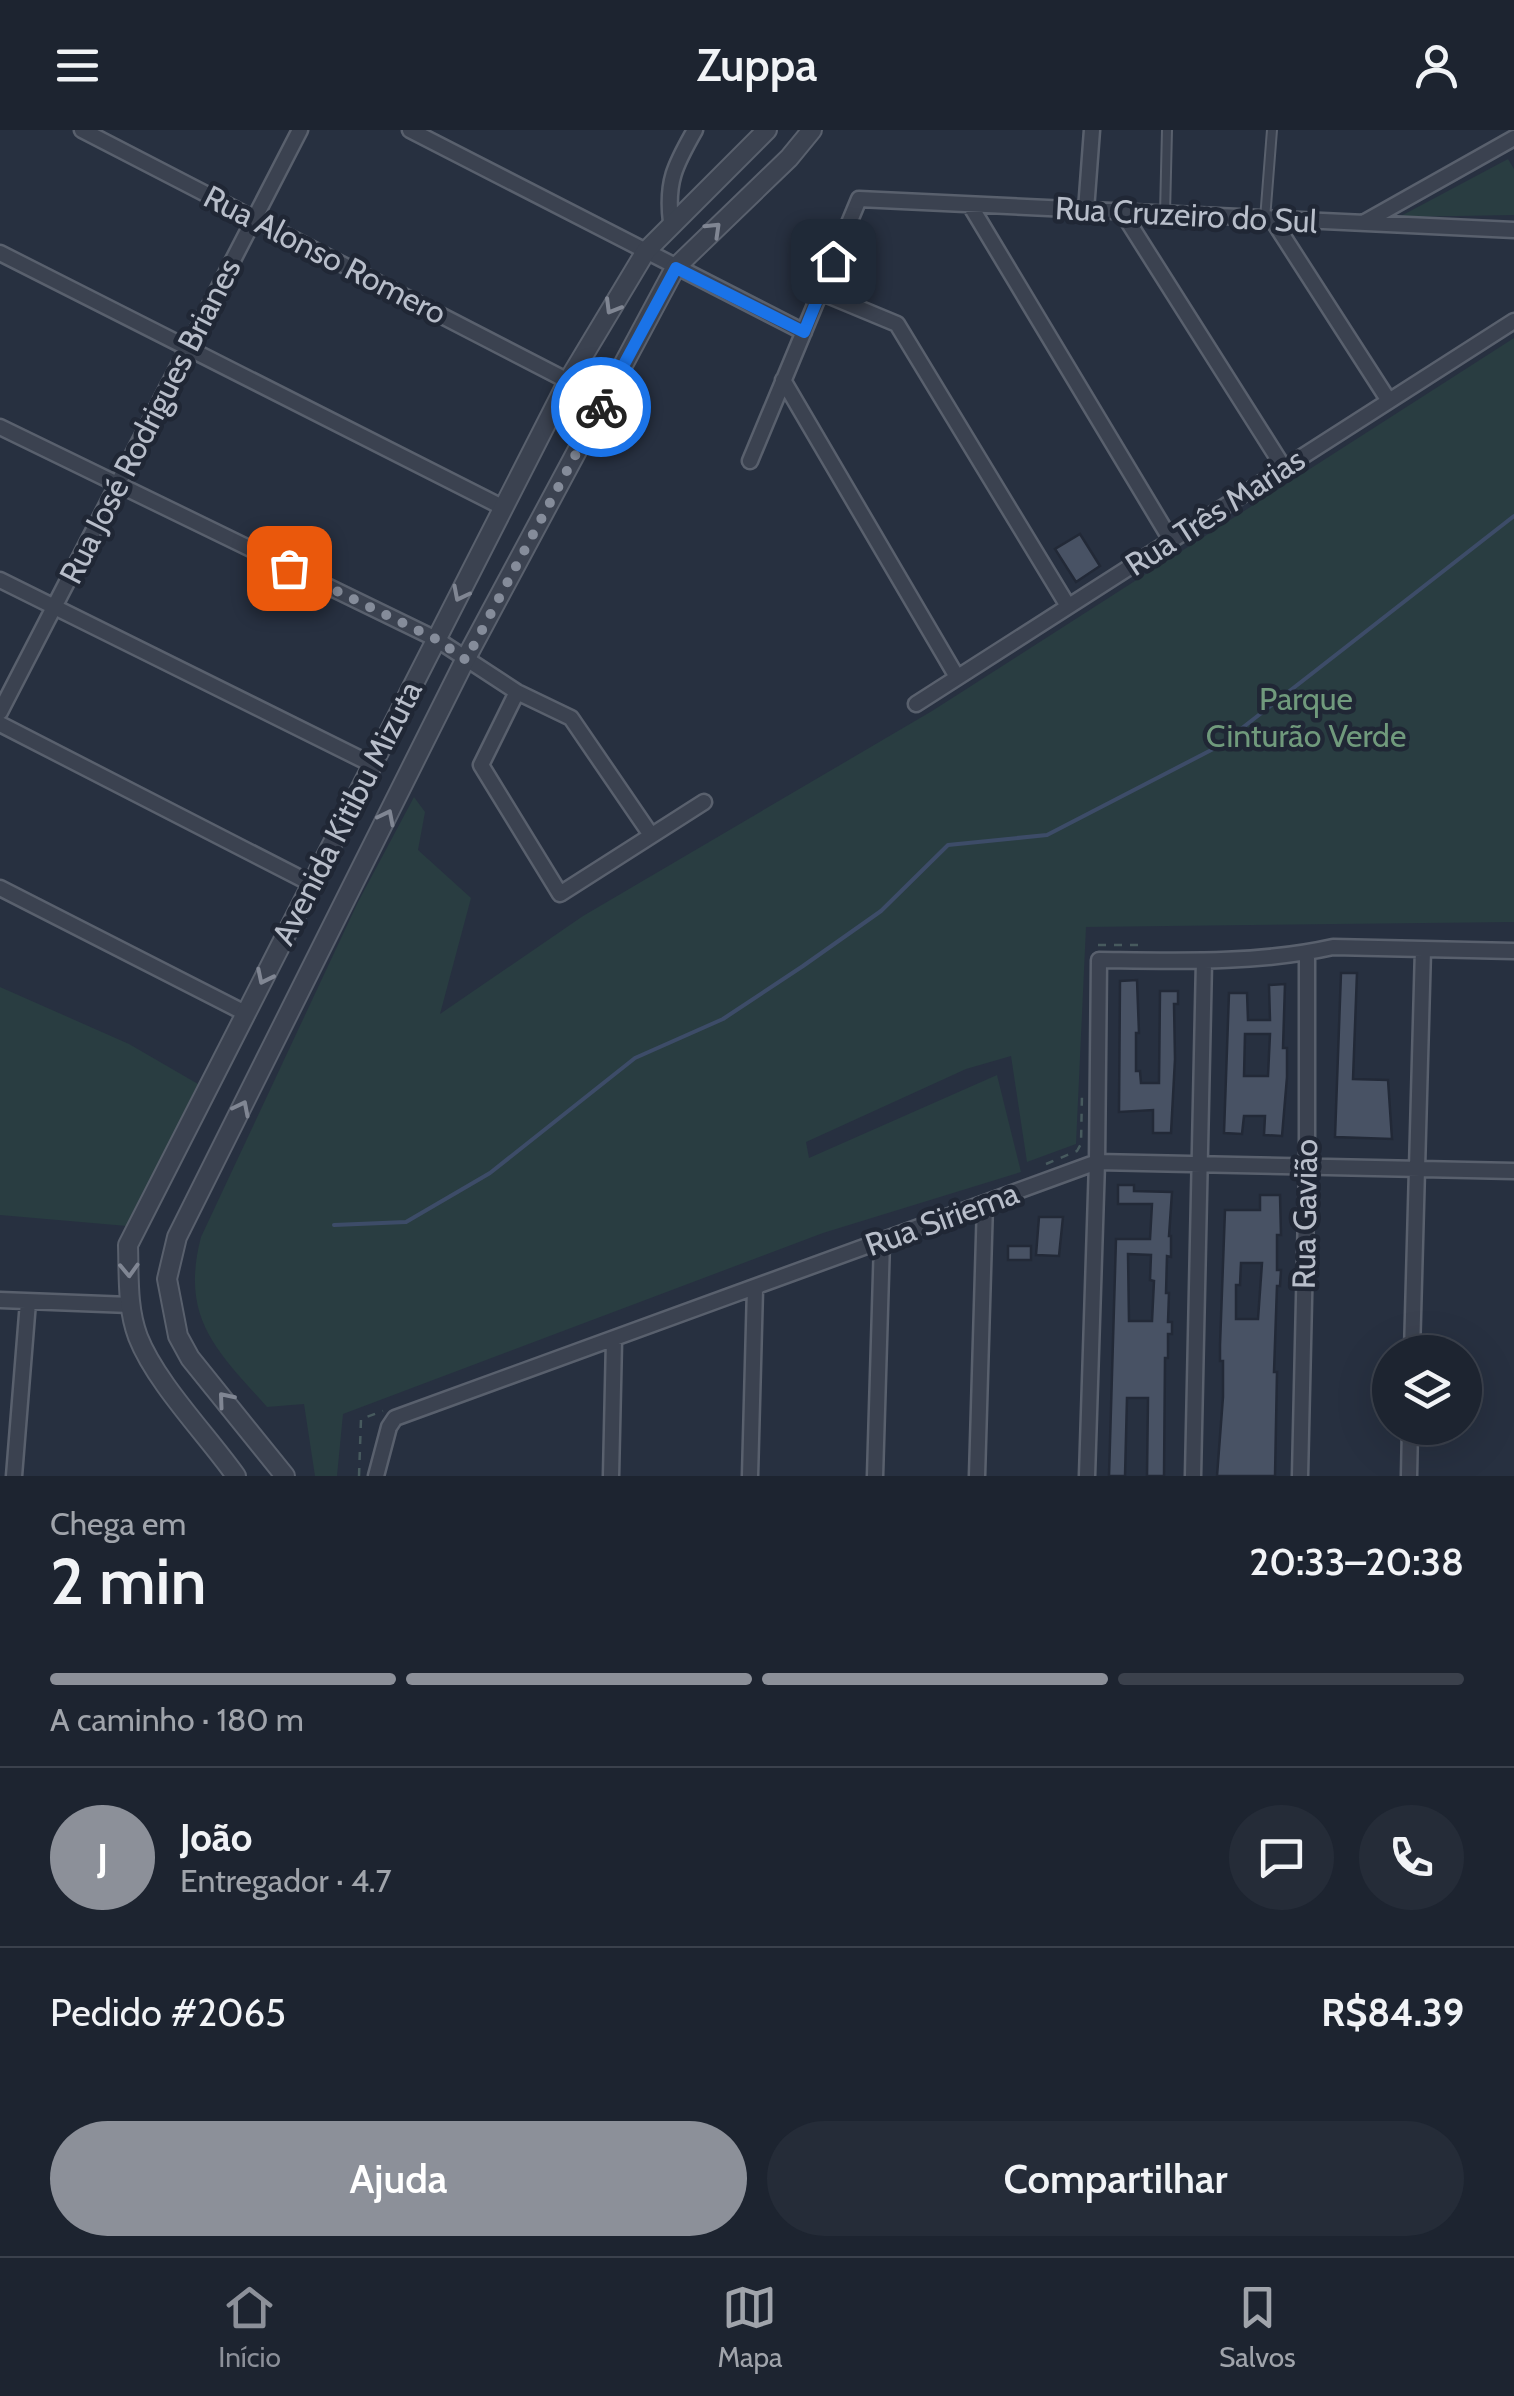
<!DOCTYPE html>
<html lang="pt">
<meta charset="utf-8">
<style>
:root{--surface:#1d2430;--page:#252c38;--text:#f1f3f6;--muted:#a0a4ab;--line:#3b414c;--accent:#8c9099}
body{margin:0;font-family:Cabin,sans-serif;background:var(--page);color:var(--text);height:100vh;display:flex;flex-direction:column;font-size:38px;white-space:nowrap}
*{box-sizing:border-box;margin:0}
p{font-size:32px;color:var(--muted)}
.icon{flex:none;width:55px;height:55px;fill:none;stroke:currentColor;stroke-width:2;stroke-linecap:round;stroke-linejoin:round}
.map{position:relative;height:1346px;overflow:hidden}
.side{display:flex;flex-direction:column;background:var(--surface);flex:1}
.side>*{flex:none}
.controls{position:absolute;left:1372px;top:1205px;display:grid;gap:20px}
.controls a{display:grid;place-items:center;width:110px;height:110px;border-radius:50%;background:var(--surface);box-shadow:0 10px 40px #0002,0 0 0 2px var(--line);font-size:50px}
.pin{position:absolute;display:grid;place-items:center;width:85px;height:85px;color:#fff;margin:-42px;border-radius:20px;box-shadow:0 5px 15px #0006}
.courier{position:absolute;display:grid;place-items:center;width:100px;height:100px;margin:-50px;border:8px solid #1a73e8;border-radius:50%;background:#fff;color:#222;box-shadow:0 2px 12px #0007}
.headline em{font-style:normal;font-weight:600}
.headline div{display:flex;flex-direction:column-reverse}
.headline{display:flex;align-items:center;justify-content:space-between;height:170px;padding:0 50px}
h1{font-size:65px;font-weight:600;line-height:75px}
.bar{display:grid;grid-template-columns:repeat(4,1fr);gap:15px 10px;align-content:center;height:120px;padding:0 50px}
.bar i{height:12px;border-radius:8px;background:var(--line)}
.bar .on{background:var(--accent)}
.bar p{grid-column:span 4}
.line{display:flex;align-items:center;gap:25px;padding:0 50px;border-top:2px solid var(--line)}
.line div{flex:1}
.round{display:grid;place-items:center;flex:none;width:105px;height:105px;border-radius:52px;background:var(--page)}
.button{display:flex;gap:20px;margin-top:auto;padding:20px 50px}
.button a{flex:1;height:115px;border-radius:60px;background:var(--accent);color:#fff;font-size:40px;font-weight:600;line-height:115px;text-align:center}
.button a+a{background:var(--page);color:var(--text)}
header{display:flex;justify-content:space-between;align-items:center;height:130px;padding:0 50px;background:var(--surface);font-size:45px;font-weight:600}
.tab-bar{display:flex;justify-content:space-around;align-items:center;height:140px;border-top:2px solid var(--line);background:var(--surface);font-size:28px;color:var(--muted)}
.tab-bar a{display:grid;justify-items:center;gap:5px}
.tab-bar .on{color:var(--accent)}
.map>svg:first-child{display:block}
.green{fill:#293d41}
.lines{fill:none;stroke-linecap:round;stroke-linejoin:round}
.stream{stroke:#3d4c68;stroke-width:4}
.building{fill:#485264;stroke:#222937;stroke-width:2.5;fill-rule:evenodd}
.service-casing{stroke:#59606d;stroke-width:12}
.minor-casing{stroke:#59606d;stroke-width:19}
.tertiary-casing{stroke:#59606d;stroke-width:22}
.path{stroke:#475a5e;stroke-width:2.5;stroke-dasharray:8 8;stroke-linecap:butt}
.service{stroke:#3b4250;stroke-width:8}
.minor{stroke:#3b4250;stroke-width:14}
.tertiary{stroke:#3b4250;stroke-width:18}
.oneway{stroke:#808693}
.done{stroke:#858c9a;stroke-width:10;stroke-dasharray:0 18}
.route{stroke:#1a73e8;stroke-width:12}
.labels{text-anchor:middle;stroke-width:9;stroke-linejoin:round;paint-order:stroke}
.street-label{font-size:32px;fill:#b8beca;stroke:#202735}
.park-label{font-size:32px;fill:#709a7c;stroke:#202735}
</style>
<header><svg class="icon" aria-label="menu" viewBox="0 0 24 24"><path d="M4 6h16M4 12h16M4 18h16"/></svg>Zuppa<svg class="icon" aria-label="person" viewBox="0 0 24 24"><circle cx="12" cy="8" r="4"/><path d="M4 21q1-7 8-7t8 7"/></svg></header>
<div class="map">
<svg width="1514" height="1346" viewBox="0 0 1514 1346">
<rect width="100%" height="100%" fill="#273040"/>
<path class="green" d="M1508,29l6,10v46l-115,2z
M1514,208v584l-428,5 -10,217 -49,18 -16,-106 -45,13 -160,73 3,16 188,-83 24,97 -198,61 -480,181 -6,62h-22l-11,-72 -37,3c-51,-57 -87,-89 -66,-170l157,-335 56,-105 11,15 -7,38 53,48 -31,116 143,-98 349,-205z
M0,857l129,57 69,40 -71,142 -127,-11z"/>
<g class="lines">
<path class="stream" d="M334,1095l72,-3 84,-49 145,-115 88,-39 80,-53 78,-55 67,-66 99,-10 172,-89 295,-230"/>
</g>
<path class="building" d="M1080,404l20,32 -24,16 -21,-33z
M1341,843h16l-4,106 35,1 4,59 -57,-2z
M1137,850l2,53h-3v38h4l1,12h18l1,-92h18v13h-4l1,55 -4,74h-18v-23l-34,2 1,-131z
M1285,854l-2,64h4v29l-5,59 -18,-1 1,-19h-21l-2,18 -18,-1 5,-140h18l1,27h22l-1,-35zM1245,904h25l-2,42h-24z
M1118,1055h16v6l38,1 -3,44h2v21l-4,-1 -1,37h3l-1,29h4v12h-4v24h-3l-1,118h-17l1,-78h-21l-2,78h-16l7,-237h34l2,-35h-34zM1128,1124l23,1 -1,25 4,1 -2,40h-23z
M1260,1065h20l1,40h-4v35h4l-1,16h-3l-3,86h3l-2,104h-58l6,-79v-36h-3v-16l5,-135h35zM1241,1133h21l-4,56h-22v-34h4z
M1039,1087h24l-4,39 -23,-1z
M1008,1116h23v14h-23z"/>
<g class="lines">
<defs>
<path id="service" d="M1165,84l2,-84
M1265,89l7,-89"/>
<path id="minor" d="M82,0l486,251
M410,0l394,202
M970,75l201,335
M1086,80l6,-80
M1122,82l162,256
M1272,89l117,182
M671,92c-5,-40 4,-57 24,-92
M1363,93l151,-85
M0,123l504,255
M820,162l77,32 171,282
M783,250l174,297
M0,297l436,212 81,53 54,26 80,117
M750,331l109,-262 655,31
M0,450l371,184
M517,562l-36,73 79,129 144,-92
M916,574l598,-383
M0,582l300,-582
M0,594l310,159
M0,758l247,126
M0,1170l130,5
M1412,1222l11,-403
M14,1346l14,-174
M376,1346l13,-49 6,-9 702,-256 417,9
M611,1346l3,-136
M750,1346l5,-188
M875,1346l7,-235
M977,1346l8,-273
M1087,1346l10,-314 2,-202c78,1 158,4 234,-13l181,4
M1193,1346l11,-515
M1300,1346l7,-309v-214
M1409,1346l1,-48"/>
<path id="tertiary" d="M236,1346c-29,-41 -80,-93 -98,-139 -11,-29 -9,-61 -10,-92l440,-864 78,-130 121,-121
M285,1346l-95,-118 -12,-22 -11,-57 10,-42 288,-577 210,-392 114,-110 23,-28"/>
</defs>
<use href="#service" class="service-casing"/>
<use href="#minor" class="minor-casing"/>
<use href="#tertiary" class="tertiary-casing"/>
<path class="path" d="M1098,815h42
M1046,1034l31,-13 4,-7 1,-50
M359,1346l2,-57 22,-8"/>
<use href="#service" class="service"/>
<use href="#minor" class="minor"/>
<use href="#tertiary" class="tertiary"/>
</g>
<defs><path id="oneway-chevron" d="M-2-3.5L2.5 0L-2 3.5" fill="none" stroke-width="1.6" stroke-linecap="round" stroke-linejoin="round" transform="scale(2.5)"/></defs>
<g class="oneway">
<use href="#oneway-chevron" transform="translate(714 99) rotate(-44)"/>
<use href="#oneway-chevron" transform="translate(612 177) rotate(121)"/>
<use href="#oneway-chevron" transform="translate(460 464) rotate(117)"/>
<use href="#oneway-chevron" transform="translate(387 687) rotate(-63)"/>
<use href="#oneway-chevron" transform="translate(264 847) rotate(116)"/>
<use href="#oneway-chevron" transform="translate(242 978) rotate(-63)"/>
<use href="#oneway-chevron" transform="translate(129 1140) rotate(88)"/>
<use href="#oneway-chevron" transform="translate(225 1269) rotate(-130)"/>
</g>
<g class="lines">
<path class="done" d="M289,438l147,71 30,21 135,-253"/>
<path class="route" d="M601,277l75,-139 128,64 29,-71"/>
</g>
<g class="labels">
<g class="street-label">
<text transform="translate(1186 85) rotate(3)" y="11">Rua Cruzeiro do Sul</text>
<text transform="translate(325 125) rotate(27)" y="11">Rua Alonso Romero</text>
<text transform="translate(150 291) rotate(-63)" y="11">Rua José Rodrigues Brianes</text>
<text transform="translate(1215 382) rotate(-33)" y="11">Rua Três Marias</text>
<text transform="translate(347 683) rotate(-63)" y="11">Avenida Kitibu Mizuta</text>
<text transform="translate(1305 1084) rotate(-89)" y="11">Rua Gavião</text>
<text transform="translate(942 1089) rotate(-20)" y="11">Rua Siriema</text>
</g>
<g class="park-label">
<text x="1306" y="580">Parque<tspan x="1306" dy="37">Cinturão Verde</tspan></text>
</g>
</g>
</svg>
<div class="controls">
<a><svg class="icon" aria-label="layers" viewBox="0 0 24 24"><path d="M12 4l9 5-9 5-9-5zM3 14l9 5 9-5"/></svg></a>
</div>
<div class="pin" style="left:289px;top:438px;background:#ea580c"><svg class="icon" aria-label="bag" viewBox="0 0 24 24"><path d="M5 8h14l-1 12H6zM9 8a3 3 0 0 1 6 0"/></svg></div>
<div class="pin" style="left:833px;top:131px;background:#1f2937"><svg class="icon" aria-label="home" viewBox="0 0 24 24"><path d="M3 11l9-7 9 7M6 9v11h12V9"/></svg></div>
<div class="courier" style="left:601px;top:277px"><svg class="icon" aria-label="bike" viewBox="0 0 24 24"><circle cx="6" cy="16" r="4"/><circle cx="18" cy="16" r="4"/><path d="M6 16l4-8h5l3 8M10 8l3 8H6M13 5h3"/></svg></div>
</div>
<section class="side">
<div class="headline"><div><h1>2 min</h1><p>Chega em</p></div><em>20:33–20:38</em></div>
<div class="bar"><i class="on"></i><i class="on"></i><i class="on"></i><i></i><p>A caminho · 180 m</p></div>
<div class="line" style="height:180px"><b class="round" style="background:var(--accent);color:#fff">J</b><div><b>João</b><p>Entregador · 4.7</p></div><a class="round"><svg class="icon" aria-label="chat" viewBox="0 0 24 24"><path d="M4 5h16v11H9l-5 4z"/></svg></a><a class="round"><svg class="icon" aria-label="phone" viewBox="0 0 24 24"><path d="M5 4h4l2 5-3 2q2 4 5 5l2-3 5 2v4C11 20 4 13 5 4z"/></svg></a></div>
<div class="line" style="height:130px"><div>Pedido #2065</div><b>R$84.39</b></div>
<div class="button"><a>Ajuda</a><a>Compartilhar</a></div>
</section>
<nav class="tab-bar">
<a class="on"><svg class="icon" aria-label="home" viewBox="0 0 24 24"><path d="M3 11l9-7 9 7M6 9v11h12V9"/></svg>Início</a>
<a><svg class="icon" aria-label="map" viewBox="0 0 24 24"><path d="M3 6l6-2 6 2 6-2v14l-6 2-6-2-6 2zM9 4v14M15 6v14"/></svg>Mapa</a>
<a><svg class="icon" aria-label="saved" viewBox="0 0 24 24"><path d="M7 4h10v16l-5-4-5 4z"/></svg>Salvos</a>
</nav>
